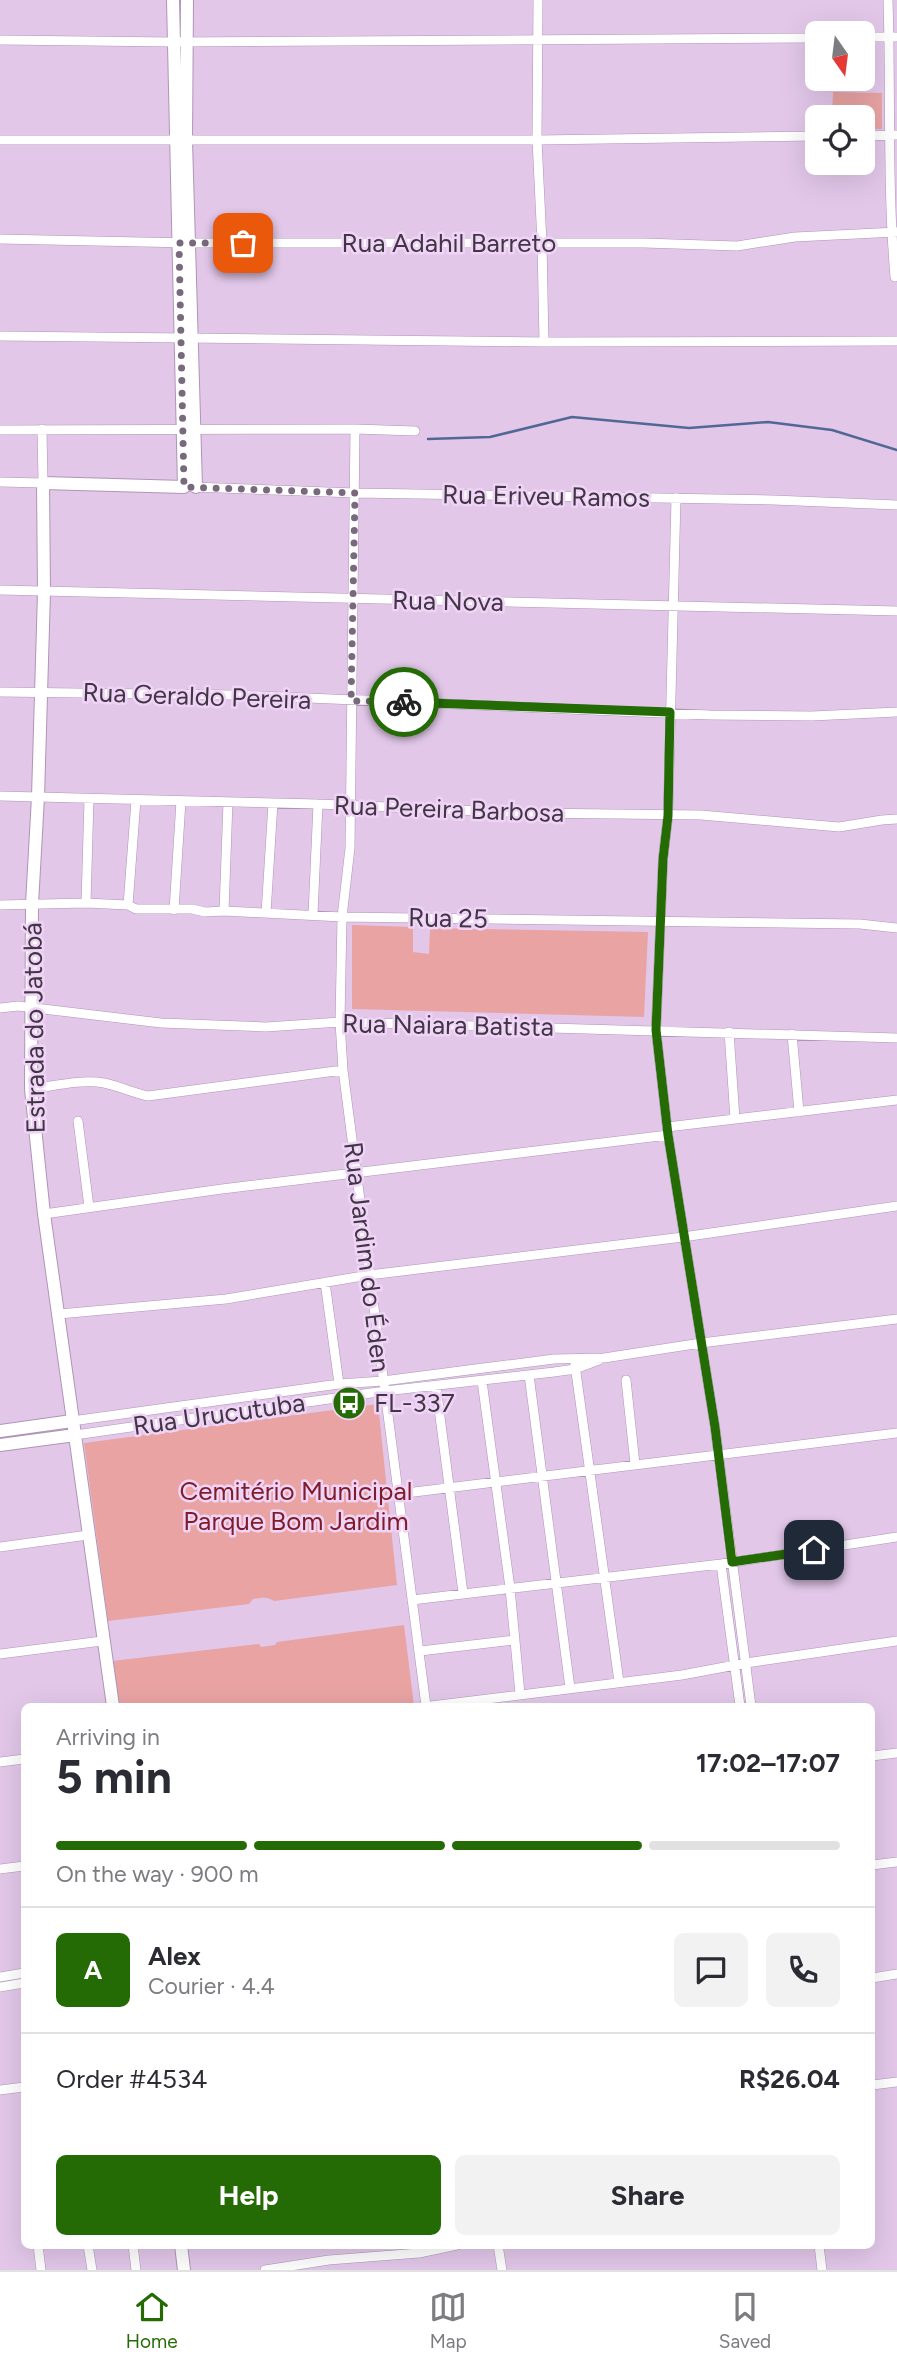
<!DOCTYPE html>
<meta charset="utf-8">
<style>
:root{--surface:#fff;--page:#f2f2f3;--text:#2b2b33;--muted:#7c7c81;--line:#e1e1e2;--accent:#256b05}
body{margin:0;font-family:Figtree,sans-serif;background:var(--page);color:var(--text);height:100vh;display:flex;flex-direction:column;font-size:26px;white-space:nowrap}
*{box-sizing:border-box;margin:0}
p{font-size:23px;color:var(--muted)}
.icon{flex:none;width:38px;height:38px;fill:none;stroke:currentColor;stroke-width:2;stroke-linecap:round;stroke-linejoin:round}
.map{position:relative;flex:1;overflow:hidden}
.drawer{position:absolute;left:21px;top:1703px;width:854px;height:546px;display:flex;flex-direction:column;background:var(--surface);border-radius:10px;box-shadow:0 7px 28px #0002}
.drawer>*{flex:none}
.needle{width:46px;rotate:166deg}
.buttons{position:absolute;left:805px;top:21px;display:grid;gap:14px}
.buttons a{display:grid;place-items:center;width:70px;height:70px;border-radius:10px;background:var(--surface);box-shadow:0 7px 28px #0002;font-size:35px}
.pin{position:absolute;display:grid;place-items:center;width:60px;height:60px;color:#fff;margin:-30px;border-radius:14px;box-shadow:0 4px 10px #0006}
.courier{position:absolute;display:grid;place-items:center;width:70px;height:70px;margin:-35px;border:5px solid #256b05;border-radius:50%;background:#fff;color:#222;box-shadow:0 2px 9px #0007}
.overview em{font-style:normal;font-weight:700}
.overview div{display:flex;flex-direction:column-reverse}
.overview{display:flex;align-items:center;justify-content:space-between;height:119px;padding:0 35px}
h1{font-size:46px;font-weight:700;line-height:52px}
.bar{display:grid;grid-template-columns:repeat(4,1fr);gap:10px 7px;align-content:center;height:84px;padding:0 35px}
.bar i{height:9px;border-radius:5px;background:var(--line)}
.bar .selected{background:var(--accent)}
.bar p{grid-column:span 4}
.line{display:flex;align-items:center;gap:18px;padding:0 35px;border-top:2px solid var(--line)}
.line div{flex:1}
.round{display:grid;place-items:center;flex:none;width:74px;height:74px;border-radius:10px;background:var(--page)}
.cta{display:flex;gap:14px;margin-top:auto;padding:14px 35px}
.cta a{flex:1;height:80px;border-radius:10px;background:var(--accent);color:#fff;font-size:28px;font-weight:700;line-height:80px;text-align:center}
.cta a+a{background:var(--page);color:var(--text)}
.tabs{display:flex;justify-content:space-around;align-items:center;height:98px;border-top:2px solid var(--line);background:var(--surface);font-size:19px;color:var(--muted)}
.tabs a{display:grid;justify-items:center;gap:4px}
.tabs .selected{color:var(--accent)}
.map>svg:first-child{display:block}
.green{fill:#e9a3a3}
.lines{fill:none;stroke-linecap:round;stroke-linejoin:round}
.stream{stroke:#516896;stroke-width:2.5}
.street-casing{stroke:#af95b6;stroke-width:10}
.secondary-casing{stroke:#af95b6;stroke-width:14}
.street{stroke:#fff;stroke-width:9}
.secondary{stroke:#fff;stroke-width:12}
.done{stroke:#79697d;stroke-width:7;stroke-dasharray:0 12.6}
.route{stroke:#256b05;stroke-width:9}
.labels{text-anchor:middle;stroke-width:5;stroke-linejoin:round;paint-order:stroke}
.street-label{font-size:26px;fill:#413643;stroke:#f0d4f7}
.poi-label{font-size:26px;fill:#413643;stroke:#f0d4f7;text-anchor:start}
.park-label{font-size:26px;fill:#7e1c28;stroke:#f0d4f7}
</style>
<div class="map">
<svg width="897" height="2270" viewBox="0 0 897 2270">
<rect width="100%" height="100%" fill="#e2c7e9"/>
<path class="green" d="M833,92l49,1v36h-19v-12h-31z
M352,925l61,2v25l16,2 1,-26 218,4 -4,85 -292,-8z
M378,1404l19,181 -123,16c-7,-5 -13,-3 -21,-2l-4,5 -141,17 -24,-178z
M404,1625l10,81h-295l-7,-45 147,-17 2,3 14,-2 2,-3z"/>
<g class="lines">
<path class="stream" d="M428,439l62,-2 82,-20 117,11 79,-6 64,8 65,20"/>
<defs>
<path id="street" d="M538,0l-1,140 5,103 2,99
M888,0c3,92 -1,185 7,277
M863,37h34
M0,40l174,2 643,-4
M863,136l34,-1
M0,140h537l280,-4
M0,239l189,4h455l93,3 58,-9 102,-5
M0,336l544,6 353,-1
M355,429l-5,419 -8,69 -2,105 3,48 83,636
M0,430l355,-1 60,2
M0,482l43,1 -1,-54
M192,487l163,6 418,7 124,5
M676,498l-8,318 -5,43 -7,171 12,105 47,292 36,279
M0,590l897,21
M0,692l234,3 476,20 102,1 85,-4
M0,796l318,8 210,9 173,2 138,12 43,-7 15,-1
M86,903l3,-104
M0,905l86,-2 42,2 8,4h56l13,3 19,-1 118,6 518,7 37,4
M128,905l8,-105
M174,910l7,-109
M224,911l4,-109
M266,913l7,-110
M313,914l5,-110
M0,1008l18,-2 143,17 105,4 74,-5 557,16
M729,1032l6,87
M792,1034l7,78
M31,1089c23,-3 50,-10 73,-6 15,3 29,10 44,13l195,-26
M78,1121l11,86
M667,1127l230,-27
M44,1214l178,-25 446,-54
M325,1282l14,102
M59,1314l167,-15 143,-24 314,-38 214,-31
M575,1365l44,317
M529,1375l41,313
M626,1380l9,84
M482,1381l28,207 10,106
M436,1386l27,207
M72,1421l267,-37 44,-3 171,-22 50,-1 97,-15 196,-24
M75,1435l310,-44 169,-19 21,-3 24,-9
M398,1494l499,-61
M0,1547l88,-12
M721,1564l19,142
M412,1600l309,-36 176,-27
M420,1651l95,-11
M0,1654l102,-13
M431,1706l251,-31 64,-12 151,-22
M872,1756l25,-3
M0,1762l24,-3
M872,1865l25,-3
M0,1869l24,-3
M0,1977l24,-4
M872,1978l25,-4
M0,1987l24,-4
M872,2085l25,-3
M0,2090l24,-3
M38,2245l3,25
M88,2245l4,25
M133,2245l3,25
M498,2245l4,25
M819,2245l3,25
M265,2270l64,-10 90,-7 38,-8"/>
<path id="secondary" d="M187,0l-1,141 10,346
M0,1431l72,-10
M0,1445l75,-10
M113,1706l-69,-492 -13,-125 1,-185 6,-107 6,-205 -1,-109 141,4 -11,-487
M181,2245l3,25"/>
</defs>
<use href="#street" class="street-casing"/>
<use href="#secondary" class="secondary-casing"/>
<use href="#street" class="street"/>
<use href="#secondary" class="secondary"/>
</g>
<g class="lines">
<path class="done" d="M243,243h-64l5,244 171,6 -4,208 53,1"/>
<path class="route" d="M404,702l266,10 -2,104 -5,43 -7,171 12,105 47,292 17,135 82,-12"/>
</g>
<defs>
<symbol id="bus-disc" viewBox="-11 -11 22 22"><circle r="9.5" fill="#256b05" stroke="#f0d4f7"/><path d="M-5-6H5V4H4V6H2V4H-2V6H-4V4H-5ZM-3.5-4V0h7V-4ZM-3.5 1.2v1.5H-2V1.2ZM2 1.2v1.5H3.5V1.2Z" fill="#fff"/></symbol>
</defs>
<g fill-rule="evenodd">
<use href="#bus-disc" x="330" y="1384" width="38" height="38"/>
</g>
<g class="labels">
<g class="street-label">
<text x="449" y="252">Rua Adahil Barreto</text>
<text transform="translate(546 496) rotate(1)" y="9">Rua Eriveu Ramos</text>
<text transform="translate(448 601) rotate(1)" y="9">Rua Nova</text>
<text transform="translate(197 696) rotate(2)" y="9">Rua Geraldo Pereira</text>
<text transform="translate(449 809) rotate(2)" y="9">Rua Pereira Barbosa</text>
<text transform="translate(448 918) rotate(1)" y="9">Rua 25</text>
<text transform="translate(448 1025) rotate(1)" y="9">Rua Naiara Batista</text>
<text transform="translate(34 1028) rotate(-91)" y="9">Estrada do Jatobá</text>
<text transform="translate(367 1257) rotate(83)" y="9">Rua Jardim do Éden</text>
<text transform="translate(219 1414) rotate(-8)" y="9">Rua Urucutuba</text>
</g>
<g class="poi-label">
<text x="374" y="1412">FL-337</text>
</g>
<g class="park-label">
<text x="296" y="1500">Cemitério Municipal<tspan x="296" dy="30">Parque Bom Jardim</tspan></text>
</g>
</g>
</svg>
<div class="buttons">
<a><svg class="needle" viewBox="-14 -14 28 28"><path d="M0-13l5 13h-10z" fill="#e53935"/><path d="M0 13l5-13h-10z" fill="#7c7c81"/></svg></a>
<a><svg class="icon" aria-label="locate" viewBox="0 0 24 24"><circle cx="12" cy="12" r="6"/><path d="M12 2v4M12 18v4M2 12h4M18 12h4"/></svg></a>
</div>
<div class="pin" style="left:243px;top:243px;background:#ea580c"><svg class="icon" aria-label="bag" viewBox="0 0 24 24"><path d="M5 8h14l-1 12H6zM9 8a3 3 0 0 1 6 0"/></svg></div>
<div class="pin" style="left:814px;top:1550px;background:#1f2937"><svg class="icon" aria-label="home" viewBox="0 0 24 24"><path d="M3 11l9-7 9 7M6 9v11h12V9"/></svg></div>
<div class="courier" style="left:404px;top:702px"><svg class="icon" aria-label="bike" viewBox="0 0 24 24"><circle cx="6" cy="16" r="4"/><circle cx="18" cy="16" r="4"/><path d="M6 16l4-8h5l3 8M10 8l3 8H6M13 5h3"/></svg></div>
<section class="drawer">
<div class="overview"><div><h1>5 min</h1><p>Arriving in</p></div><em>17:02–17:07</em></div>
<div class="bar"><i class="selected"></i><i class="selected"></i><i class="selected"></i><i></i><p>On the way · 900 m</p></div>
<div class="line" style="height:126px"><b class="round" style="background:var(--accent);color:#fff">A</b><div><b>Alex</b><p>Courier · 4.4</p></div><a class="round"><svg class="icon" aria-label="chat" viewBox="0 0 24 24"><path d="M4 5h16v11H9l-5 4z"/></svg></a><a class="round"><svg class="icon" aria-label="phone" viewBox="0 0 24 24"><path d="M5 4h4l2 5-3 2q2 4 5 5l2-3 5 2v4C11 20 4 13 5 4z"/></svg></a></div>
<div class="line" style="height:91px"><div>Order #4534</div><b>R$26.04</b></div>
<div class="cta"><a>Help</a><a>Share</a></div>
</section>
</div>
<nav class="tabs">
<a class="selected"><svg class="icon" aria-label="home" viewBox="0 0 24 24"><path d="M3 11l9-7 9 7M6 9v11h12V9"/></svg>Home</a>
<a><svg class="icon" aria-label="map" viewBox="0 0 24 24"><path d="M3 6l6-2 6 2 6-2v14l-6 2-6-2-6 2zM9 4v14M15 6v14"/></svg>Map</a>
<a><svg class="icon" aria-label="saved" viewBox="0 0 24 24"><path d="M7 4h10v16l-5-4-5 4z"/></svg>Saved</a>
</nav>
